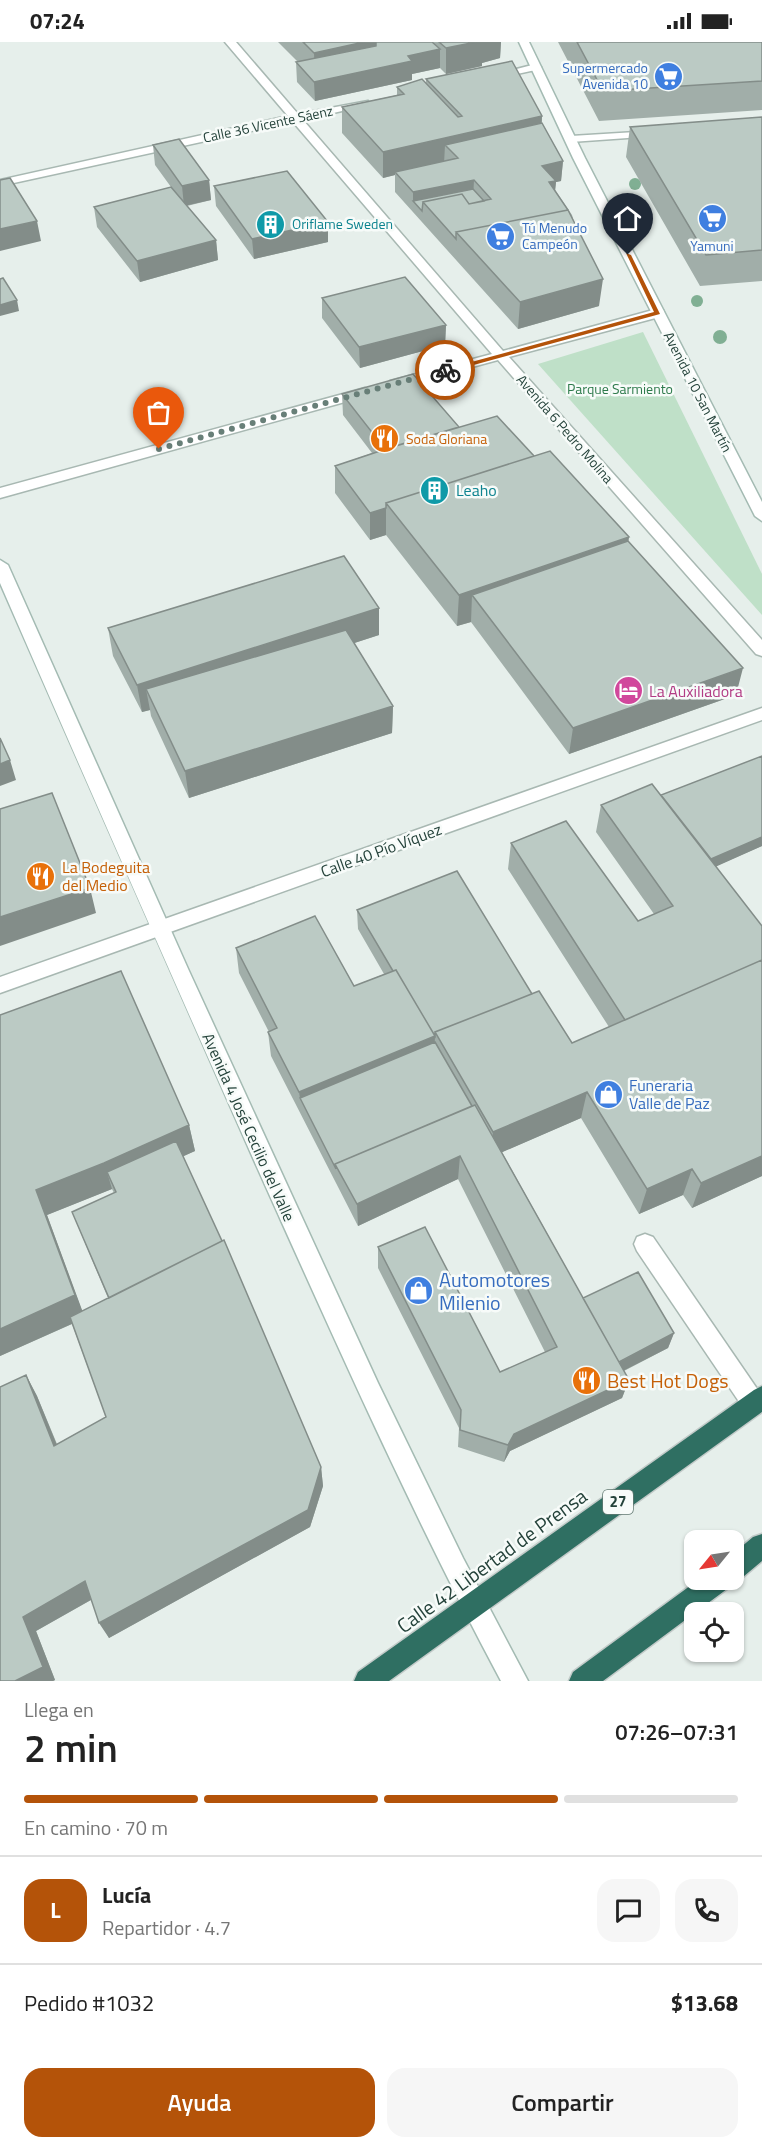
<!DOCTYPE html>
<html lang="es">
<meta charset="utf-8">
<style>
:root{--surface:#fff;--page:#f6f6f6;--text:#222;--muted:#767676;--line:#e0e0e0;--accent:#b45309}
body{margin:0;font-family:"Titillium Web",sans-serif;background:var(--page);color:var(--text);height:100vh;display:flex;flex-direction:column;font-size:22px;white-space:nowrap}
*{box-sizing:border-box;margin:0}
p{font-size:20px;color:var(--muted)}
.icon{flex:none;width:33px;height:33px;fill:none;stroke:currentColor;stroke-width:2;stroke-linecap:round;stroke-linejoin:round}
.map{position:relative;height:1639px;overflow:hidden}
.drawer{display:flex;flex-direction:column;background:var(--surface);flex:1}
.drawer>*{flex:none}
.needle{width:39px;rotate:240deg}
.fabs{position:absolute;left:684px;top:1488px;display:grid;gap:12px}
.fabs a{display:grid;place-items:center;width:60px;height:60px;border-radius:12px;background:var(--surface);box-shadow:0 2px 4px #0004;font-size:30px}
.pin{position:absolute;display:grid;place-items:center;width:51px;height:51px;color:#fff;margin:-62px -26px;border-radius:50% 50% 50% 0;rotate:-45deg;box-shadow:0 0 6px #0007}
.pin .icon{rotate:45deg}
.courier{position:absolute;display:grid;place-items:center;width:60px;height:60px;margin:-30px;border:4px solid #b45309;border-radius:50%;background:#fff;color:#222;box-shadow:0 2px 8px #0007}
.overview em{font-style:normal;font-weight:600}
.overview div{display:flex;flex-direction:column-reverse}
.overview{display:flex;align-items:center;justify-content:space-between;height:102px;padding:0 24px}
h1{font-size:39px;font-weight:600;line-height:45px}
.bar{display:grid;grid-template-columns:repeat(4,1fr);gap:9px 6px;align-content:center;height:72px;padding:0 24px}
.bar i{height:8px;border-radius:4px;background:var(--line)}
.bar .current{background:var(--accent)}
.bar p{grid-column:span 4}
.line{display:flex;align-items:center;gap:15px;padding:0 24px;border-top:2px solid var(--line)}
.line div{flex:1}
.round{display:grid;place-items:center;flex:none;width:63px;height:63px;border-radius:18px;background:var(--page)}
.primary-button{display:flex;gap:12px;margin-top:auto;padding:12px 24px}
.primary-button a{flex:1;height:69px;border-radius:18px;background:var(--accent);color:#fff;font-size:24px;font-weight:600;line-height:69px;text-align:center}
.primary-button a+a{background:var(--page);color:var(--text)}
.status{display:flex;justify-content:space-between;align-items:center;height:42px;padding:0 30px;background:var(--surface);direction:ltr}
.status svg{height:16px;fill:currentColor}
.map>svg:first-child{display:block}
.green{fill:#bfe0c8}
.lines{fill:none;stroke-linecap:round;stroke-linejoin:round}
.lane-casing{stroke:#a8b8b2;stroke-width:3}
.street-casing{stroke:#a8b8b2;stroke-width:3}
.secondary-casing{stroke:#a4bbb3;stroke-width:3}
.highway-casing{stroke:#c2cac8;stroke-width:3}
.lane{fill:#fff;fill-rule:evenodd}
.street{fill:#fff;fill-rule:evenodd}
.secondary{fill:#fff;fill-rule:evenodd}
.highway{fill:#2f6f62;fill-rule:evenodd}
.tree{fill:#80af93}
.wall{fill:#a1aea9;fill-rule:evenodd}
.shaded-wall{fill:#838d89}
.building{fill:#bbcac4;stroke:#838d89;stroke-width:1.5}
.route{fill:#b45309}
.done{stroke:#687f78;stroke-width:6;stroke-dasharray:0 10.8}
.labels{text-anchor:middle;stroke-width:5;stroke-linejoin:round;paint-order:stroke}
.far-shop-label{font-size:14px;fill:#366cbe;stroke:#f7fbf9;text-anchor:end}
.far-street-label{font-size:14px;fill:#24423a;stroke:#f7fbf9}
.far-culture-label{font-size:14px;fill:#0d838f;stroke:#f7fbf9;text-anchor:start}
.far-park-label{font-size:14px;fill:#2d7a4b;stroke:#f7fbf9}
.far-food-label{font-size:14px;fill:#c56008;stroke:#f7fbf9;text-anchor:start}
.shield{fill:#f7fbf9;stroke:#637a73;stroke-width:1.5}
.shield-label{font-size:15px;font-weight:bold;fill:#24423a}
.culture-label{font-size:16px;fill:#0d838f;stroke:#f7fbf9;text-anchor:start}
.hotel-label{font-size:16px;fill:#b23c85;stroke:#f7fbf9;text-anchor:start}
.street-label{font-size:16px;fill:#24423a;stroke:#f7fbf9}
.food-label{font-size:16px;fill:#c56008;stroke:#f7fbf9;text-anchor:start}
.shop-label{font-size:16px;fill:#366cbe;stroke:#f7fbf9;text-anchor:start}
.near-shop-label{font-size:20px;fill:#366cbe;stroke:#f7fbf9;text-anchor:start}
.near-food-label{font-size:20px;fill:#c56008;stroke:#f7fbf9;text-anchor:start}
.near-street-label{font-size:20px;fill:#24423a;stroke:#f7fbf9}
</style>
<div class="status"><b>07:24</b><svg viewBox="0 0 49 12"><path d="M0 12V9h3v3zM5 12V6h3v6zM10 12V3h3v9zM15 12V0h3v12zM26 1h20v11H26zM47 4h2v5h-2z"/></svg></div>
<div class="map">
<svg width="762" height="1639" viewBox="0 0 762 1639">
<rect width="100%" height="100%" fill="#e6efeb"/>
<path class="green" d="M643,290l119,242v41l-224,-251z"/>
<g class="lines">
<defs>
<path id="lane" d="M645,1192l8,3 109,159v16l-8,4 -8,-4 -109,-161 -3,-7 3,-7z"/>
<path id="street" d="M225,0h11l62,72 70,-13v4l-65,15 200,231 150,-41h10l1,3 -1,3 -154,41 253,283v16l-6,-2 -258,-294 -103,28 -5,-1 -2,-3 2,-3 102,-27 -199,-232 -293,64v-6l288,-64z
M536,22l5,3 -1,2 -46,10 -5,-3z
M652,89l6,3 -2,2 -85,6 -6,-3 6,-3z
M365,346l7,4 -2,3 -370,103v-10z
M762,666v12l-762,273v-16z"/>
<path id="secondary" d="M519,0h10l56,116 177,344v19l-7,-5 -182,-358z
M0,518l8,5 181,406 189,412 85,175 65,123h-27c-83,-155 -155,-316 -227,-476 -93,-207 -184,-415 -274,-622z"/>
<path id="highway" d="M762,1344v26l-373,269h-35l4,-9 396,-282z
M762,1492v27l-19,16 -9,3h-2l2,-27 19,-16z
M698,1538h32l-3,9 -124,92h-34l4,-9z"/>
</defs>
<use href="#lane" class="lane-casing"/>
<use href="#street" class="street-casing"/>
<use href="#secondary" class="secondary-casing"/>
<use href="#highway" class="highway-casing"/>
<use href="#lane" class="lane"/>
<use href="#street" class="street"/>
<use href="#secondary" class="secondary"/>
<use href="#highway" class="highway"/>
</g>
<g class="tree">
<circle cx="635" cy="142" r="6"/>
<circle cx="697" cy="259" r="6"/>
<circle cx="720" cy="295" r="7"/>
</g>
<path class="wall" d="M278,0h223l-1,16 -18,5v3l-36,8 -6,-6 -28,6v6l-97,21 -18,-19 -1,-20h2z
M558,0h204v68l-163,11z
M426,37l116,37v7l21,38 -2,20 -5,1 -1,8 17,25 27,91 -81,23 -123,-137v-17l-12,3 -41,-45v-26l55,-12v-8l29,-4z
M762,75v164l-62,5 -74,-129 4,-30z
M153,103l56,35 2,20 -24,6 29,34 2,20 -78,22 -43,-55 -3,-20 77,-20 -16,-22z
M214,144l114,56 -74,17 -38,-53z
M322,256l124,27 -1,20 -85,23 -38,-50z
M342,352l117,33 75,29 95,81 -1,4 108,154 -167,59 -98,-132 -14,4 -71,-91 -16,5 -35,-47v-27l37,-13 -29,-38z
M379,566v27l-25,8 39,63 -1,27 -203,65 -38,-82 -1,-6 -8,2 -29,-56 -5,-28z
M762,714v90l-46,20 46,310 -70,32 -9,-13 -44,19 -58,-96 -79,34 81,146 91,35 -6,15 -44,23 5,9 -7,18 -112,53 -6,11 -46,-15 1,-19 -81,-160v-21l122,125 45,-20 -87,-173 -100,47 -87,-170 -3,-24h1l-30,-59 -3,-25 118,38 30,-12 -26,-45 -1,-19 175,84 40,49 37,-16 -101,-158 3,-26 127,78 16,-7 -58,-82 5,-27 60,-10z
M0,973l189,110 6,26 -12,5 138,311 2,19 -13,41 -201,111 -18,-38 -55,31 19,49 -2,1h-53l26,-306 11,21 20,48 49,-27 -34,-93 -72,32zM112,1147l2,4 -42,19 36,86 -26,13 -35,-96z"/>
<path class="shaded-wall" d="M364,0h24l-73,36 -1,-25z
M476,0h25l-1,16 -18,5v3l-36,8v-26z
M440,7v19l-28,6v6l-97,21 -1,-19 94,-26z
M542,74l-2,26 -82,16 -13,-13 -1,19 -49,8v3l-12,3v-26z
M563,119l-2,20 -5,1 -2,19 -12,-35z
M209,138l2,20 -27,6 -2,-20z
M474,138l-1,20 -60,1v-9z
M37,179l4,20 -41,10v-22z
M328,180v20l-74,17 -2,-20z
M216,198l2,20 -78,22 -3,-21z
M603,237l-4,27 -81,23 2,-27z
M17,258l2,11 -19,5v-11z
M446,283l-1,20 -85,23 -1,-21z
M386,466v27l-16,5v-27z
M629,495l-5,32 -152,26 -1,27 -14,4 2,-31z
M379,566v27l-224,73 -9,-19 4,21 -8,2 -5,-27z
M743,626l-7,27 -167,59 4,-26z
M393,664l-1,27 -203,65 -4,-27z
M10,718l6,20 -16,6v-22z
M762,795v9l-67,30 2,-11z
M90,846l6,25 -96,33v-29z
M435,994l-1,24 -134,38 -1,-6z
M587,1050l-6,26 -92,40 4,-26z
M189,1083l6,26 -81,37 -7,-16 5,17 -65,26 38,103 -85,38v-27l36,-139z
M460,1114l-2,23 -100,47 -1,-22z
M762,1114v20l-70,32 9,-25z
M692,1127l-9,26 -44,19 8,-25z
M674,1291l-6,15 -57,29 5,-13z
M26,1333l11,21 28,69 -11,-19z
M629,1338l-7,18 -112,53 -6,11 4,-17 6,-11z
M321,1425l2,19 -13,41 -201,111 -10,-15z
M85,1539l11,16 -60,34 19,49 -2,1h-38l8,-64z"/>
<path class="building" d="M303,0h61l-50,11z
M376,0h56l8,7 -32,7 4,5 -98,21 -18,-20 80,-16z
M439,0h37l-30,6z
M577,0h185v39l-159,10z
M512,19l30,55 -159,36 -41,-45 62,-13 -7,-7 25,-8 36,38 4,-1 -36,-37z
M762,75v133l-56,5 -76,-128z
M542,81l21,38 -21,5 14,15 -7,1 19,28 -112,22v7l-33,-37 39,-8 7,10 22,-5 -17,-19 -61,12 -18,-20 63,-14 -13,-13z
M179,97l30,41 -27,6 -29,-41z
M287,129l41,51 -76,17 -38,-53z
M10,136l27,43 -37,8v-49z
M171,145l45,53 -79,21 -43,-54z
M473,147l11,12 -15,3 -7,-10 -39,8 -1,9 -9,-10z
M568,168l35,69 -83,23 -64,-70z
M405,235l41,48 -87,22 -37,-49z
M3,236l14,22 -17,5v-26z
M413,332l46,53 -74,22 -43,-55z
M497,374l37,40 -148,47v5l-16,5 -35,-47 54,-18z
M550,409l79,86 -170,58 -73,-92z
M628,499l115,127 -170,60 -101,-133z
M344,514l35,52 -242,77 -29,-57z
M346,588l47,76 -208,65 -39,-82z
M0,696l10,22 -10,4z
M762,714v81l-51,22 -50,-64z
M652,742l110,142v34l-137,60 -114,-177 55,-22 72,100 35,-15 -72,-101z
M52,751l38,95 -90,29v-108z
M457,829l75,123 -97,38v4l-39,-66 -3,1 -36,-61z
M315,874l39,70 42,-16 39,66 -136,56 -31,-60 9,-4 -41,-80z
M762,918v196l-61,27 -9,-14 -45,20 -60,-97 -94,40 -58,-100 104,-41 33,52z
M121,929l68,154 -85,38 -68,27 39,105 -75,34v-314z
M435,1000l37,64 -137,58 1,5 -36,-71z
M475,1063l154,275 -115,54 -6,11 -48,-15 1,-20 -83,-163 47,-20 75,145 57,-25 -97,-191 -103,48 -22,-40z
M176,1099l46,100 -113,57 -37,-86 44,-20 -9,-20z
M224,1198l97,227 -13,43 -209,113 -14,-42 -62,36 20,50 -28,14h-15v-294l26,-12 28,71 52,-29 -36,-100z
M638,1230l36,61 -55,29 -36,-64z"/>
<path class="route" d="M626,211l5,2 29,59 -212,58 -6,-2 212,-58z"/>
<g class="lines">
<path class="done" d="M159,407l286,-79"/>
</g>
<defs>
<symbol id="supermarket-disc" viewBox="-11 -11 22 22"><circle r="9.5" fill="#3f7fe0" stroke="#f7fbf9"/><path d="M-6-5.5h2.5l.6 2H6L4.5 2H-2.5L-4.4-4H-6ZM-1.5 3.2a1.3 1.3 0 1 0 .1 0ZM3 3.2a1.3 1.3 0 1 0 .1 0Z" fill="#fff"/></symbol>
<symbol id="building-disc" viewBox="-11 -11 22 22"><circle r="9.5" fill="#0f9aa8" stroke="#f7fbf9"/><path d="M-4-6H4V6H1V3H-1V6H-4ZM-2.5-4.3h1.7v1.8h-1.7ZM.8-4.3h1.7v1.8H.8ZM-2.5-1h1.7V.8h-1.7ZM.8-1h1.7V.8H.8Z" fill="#fff"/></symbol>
<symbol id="restaurant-disc" viewBox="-11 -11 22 22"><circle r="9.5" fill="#e8710a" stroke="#f7fbf9"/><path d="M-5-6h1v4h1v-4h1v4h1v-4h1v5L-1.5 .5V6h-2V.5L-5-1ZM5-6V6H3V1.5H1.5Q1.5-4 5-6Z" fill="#fff"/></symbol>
<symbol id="hotel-disc" viewBox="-11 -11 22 22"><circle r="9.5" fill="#d1479c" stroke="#f7fbf9"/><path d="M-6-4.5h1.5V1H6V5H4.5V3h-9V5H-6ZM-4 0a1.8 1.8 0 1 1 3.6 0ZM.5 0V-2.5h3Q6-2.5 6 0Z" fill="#fff"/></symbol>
<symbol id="shop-disc" viewBox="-11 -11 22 22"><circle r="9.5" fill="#3f7fe0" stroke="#f7fbf9"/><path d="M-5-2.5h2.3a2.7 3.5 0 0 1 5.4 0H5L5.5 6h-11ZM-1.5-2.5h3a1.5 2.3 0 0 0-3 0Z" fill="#fff"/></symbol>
</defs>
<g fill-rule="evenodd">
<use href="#supermarket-disc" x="652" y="18" width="33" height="33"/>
<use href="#supermarket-disc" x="696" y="160" width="33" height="33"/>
<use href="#building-disc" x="254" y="166" width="33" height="33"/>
<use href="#supermarket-disc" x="484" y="178" width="33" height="33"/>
<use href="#restaurant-disc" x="368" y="380" width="33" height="33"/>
<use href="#building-disc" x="418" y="432" width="33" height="33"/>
<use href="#hotel-disc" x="612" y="632" width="33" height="33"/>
<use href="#restaurant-disc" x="24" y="818" width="33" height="33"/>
<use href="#shop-disc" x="592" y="1036" width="33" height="33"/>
<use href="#shop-disc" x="402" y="1232" width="33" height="33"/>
<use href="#restaurant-disc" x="570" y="1322" width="33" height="33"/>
</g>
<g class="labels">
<g class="far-shop-label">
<text x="648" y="31">Supermercado<tspan x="648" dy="16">Avenida 10</tspan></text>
<text x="522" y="191" text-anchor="start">Tú Menudo<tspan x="522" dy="16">Campeón</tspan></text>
<text x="712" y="209" text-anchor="middle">Yamuni</text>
</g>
<g class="far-street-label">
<text transform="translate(268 82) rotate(-12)" y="5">Calle 36 Vicente Sáenz</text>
<text transform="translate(698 350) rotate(63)" y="5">Avenida 10 San Martín</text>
<text transform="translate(565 387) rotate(49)" y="5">Avenida 6 Pedro Molina</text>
</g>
<g class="far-culture-label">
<text x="292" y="187">Oriflame Sweden</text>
</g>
<g class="far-park-label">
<text x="620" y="352">Parque Sarmiento</text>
</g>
<g class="far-food-label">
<text x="406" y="402">Soda Gloriana</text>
</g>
<rect class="shield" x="603" y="1448" width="30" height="24" rx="4.5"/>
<g class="shield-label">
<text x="618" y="1465">27</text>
</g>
<g class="culture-label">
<text x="456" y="454">Leaho</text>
</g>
<g class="hotel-label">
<text x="649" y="655">La Auxiliadora</text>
</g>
<g class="street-label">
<text transform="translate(381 808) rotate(-20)" y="6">Calle 40 Pío Víquez</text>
<text transform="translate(249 1085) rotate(66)" y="6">Avenida 4 José Cecilio del Valle</text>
</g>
<g class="food-label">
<text x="62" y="831">La Bodeguita<tspan x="62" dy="18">del Medio</tspan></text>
</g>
<g class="shop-label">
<text x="629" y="1049">Funeraria<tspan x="629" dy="18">Valle de Paz</tspan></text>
</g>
<g class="near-shop-label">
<text x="439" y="1245">Automotores<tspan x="439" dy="23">Milenio</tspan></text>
</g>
<g class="near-food-label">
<text x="607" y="1346">Best Hot Dogs</text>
</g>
<g class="near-street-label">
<text transform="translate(492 1519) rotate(-36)" y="7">Calle 42 Libertad de Prensa</text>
</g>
</g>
</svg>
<div class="fabs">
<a><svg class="needle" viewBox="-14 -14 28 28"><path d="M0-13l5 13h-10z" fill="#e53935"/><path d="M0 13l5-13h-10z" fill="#767676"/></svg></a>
<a><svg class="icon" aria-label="locate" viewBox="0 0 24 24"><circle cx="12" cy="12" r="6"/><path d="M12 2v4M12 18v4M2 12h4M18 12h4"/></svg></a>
</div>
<div class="pin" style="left:159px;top:407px;background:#ea580c"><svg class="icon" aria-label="bag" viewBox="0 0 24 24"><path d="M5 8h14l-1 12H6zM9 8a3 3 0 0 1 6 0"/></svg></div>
<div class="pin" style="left:628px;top:213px;background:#1f2937"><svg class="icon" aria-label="home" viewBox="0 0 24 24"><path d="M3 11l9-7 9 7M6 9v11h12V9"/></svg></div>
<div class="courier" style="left:445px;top:328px"><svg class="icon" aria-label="bike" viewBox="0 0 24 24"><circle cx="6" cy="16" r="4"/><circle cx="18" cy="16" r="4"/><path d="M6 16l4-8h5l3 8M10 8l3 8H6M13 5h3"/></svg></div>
</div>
<section class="drawer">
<div class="overview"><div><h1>2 min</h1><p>Llega en</p></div><em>07:26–07:31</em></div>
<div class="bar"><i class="current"></i><i class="current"></i><i class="current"></i><i></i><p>En camino · 70 m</p></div>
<div class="line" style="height:108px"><b class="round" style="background:var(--accent);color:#fff">L</b><div><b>Lucía</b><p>Repartidor · 4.7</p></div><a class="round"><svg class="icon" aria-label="chat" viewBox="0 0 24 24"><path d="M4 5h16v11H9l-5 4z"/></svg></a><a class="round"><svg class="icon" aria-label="phone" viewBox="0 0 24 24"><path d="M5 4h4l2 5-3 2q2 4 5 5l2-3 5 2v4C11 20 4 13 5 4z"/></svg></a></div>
<div class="line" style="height:78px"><div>Pedido #1032</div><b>$13.68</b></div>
<div class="primary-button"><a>Ayuda</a><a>Compartir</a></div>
</section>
